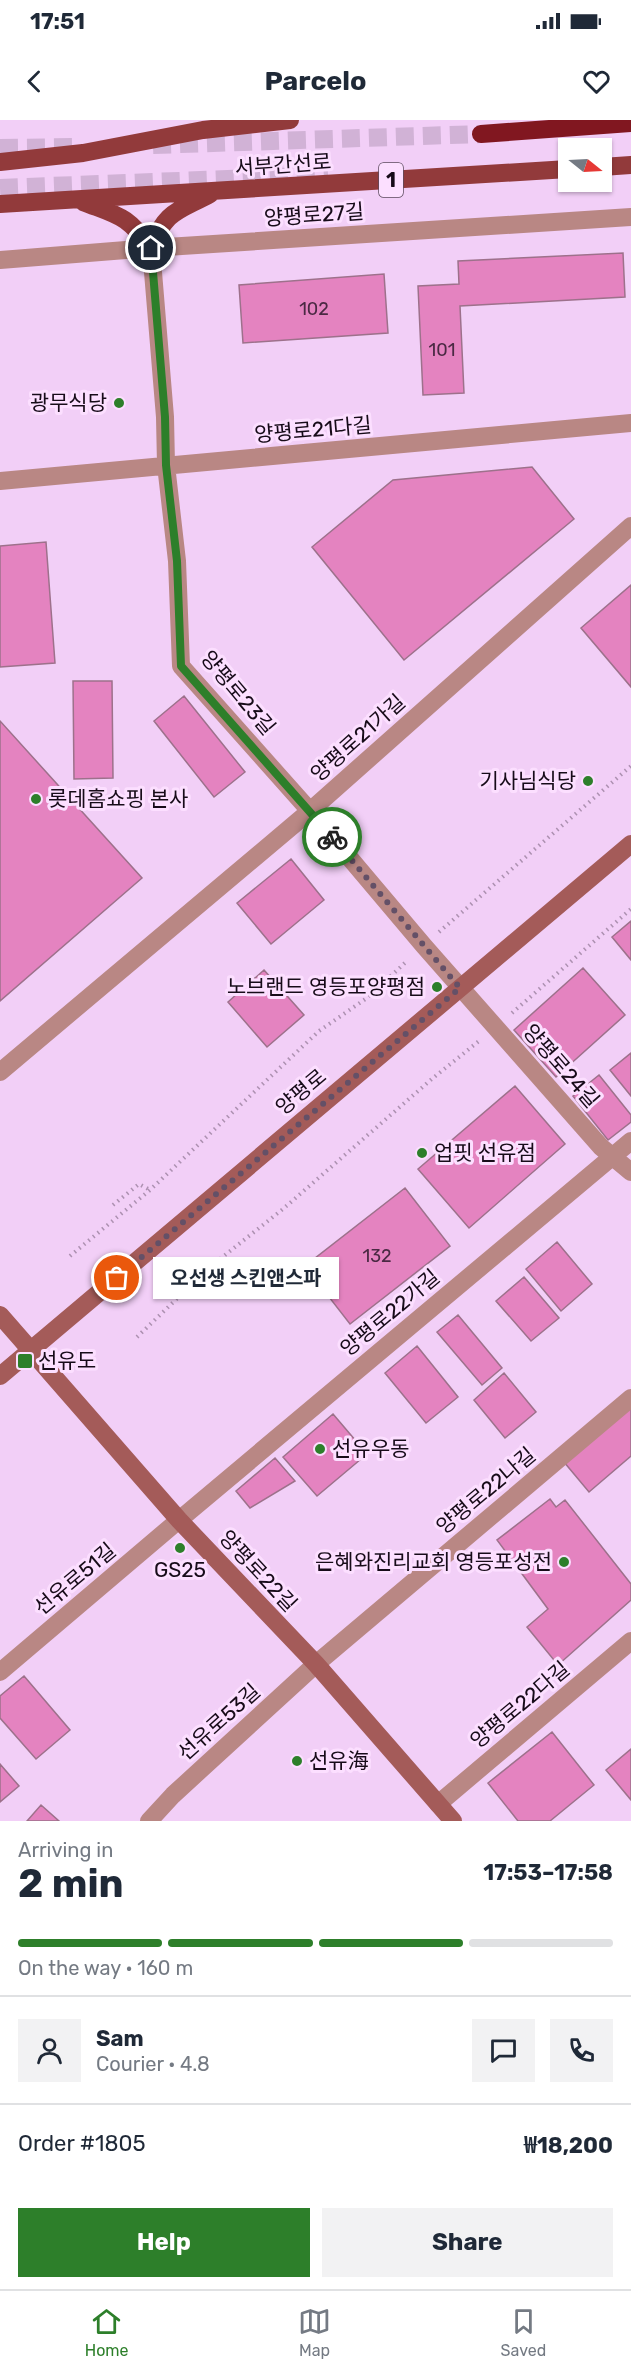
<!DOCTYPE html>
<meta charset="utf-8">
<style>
:root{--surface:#fff;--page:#f2f2f3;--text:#1f2937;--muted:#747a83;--line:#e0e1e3;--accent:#2d7f2a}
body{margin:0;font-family:Rubik,"Noto Sans KR",sans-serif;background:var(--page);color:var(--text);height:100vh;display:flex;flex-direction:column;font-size:22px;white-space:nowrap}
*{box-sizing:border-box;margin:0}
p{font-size:20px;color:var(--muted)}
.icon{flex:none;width:33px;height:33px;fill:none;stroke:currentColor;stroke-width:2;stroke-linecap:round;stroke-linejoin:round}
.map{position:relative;height:1701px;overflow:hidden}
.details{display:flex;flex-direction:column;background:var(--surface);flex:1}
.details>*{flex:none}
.needle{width:39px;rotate:108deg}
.controls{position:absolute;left:558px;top:18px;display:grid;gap:12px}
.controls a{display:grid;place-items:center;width:54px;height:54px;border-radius:0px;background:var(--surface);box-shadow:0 2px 4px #0004;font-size:30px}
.pin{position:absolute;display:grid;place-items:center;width:51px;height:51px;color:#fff;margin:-26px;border:3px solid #fff;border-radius:50%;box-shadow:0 2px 6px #0007}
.courier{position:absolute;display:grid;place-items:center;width:60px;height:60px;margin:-30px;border:4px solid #2d7f2a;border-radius:50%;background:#fff;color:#222;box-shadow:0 2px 8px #0007}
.bubble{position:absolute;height:42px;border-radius:0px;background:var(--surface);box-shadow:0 2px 4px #0004;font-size:20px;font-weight:700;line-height:42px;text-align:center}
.headline em{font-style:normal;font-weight:700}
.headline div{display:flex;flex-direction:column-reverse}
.headline{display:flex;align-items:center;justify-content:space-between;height:102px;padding:0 18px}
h1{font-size:39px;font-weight:700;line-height:45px}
.bar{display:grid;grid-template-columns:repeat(4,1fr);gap:9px 6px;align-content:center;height:72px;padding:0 18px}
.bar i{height:8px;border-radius:4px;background:var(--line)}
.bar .active{background:var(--accent)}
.bar p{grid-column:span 4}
.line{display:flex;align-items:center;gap:15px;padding:0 18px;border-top:2px solid var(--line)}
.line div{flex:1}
.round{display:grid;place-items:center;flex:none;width:63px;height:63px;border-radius:0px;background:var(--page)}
.action{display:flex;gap:12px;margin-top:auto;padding:12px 18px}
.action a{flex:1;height:69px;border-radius:0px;background:var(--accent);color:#fff;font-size:24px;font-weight:700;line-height:69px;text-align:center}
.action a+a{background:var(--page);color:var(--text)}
.status{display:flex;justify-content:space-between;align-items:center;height:42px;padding:0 30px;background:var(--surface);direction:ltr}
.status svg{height:16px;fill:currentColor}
header{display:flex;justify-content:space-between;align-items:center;height:78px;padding:0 18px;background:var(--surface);font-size:27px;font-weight:700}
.menu{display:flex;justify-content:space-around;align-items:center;height:84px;border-top:2px solid var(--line);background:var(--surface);font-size:16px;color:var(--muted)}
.menu a{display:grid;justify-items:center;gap:3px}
.menu .active{color:var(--accent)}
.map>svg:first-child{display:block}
.building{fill:#e483c0;stroke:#9d718b;stroke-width:1.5}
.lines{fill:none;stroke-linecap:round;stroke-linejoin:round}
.highway-tunnel{stroke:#d1b2d6;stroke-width:18;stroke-dasharray:18 9;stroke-linecap:butt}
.path{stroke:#ad91b1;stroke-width:4;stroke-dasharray:1.5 4.5;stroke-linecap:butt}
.street{stroke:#b98784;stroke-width:18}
.secondary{stroke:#a45b59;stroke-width:18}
.primary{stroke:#923a3b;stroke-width:18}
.highway{stroke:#811720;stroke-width:18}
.done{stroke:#645067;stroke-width:6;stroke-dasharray:0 10.8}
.route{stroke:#2d7f2a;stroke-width:8}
.poi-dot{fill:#2d7f2a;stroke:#fcdfff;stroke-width:2}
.labels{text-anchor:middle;stroke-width:6;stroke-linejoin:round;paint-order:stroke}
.number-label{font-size:18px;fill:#4a2943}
.shield{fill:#fcdfff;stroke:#5c4b5e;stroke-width:1.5}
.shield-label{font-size:20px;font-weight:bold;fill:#170b19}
.street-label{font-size:21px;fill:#170b19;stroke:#fcdfff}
.poi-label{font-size:21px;fill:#170b19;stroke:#fcdfff;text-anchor:start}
</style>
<div class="status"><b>17:51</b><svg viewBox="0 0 49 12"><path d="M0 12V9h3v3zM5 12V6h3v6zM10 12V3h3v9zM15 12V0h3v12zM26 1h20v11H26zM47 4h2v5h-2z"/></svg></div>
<header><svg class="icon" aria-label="back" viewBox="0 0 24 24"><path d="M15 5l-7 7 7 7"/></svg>Parcelo<svg class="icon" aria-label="heart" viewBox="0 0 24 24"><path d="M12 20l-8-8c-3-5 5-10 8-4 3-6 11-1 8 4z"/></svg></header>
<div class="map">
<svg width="631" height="1701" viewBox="0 0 631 1701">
<rect width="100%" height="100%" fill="#f2cff7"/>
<path class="building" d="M623,133l2,44 -165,9 4,87 -41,2 -5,-109 41,-2 -1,-23z
M384,154l4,59 -145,10 -4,-58z
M532,347l42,52 -170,141 -92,-113 81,-67z
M46,422l9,121 -55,4v-121z
M631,465v102l-50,-59z
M73,561h39l1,97 -39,1z
M184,576l61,76 -31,25 -60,-76z
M0,601l142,157 -142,123z
M291,739l33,41 -53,44 -34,-41z
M631,801v39l-19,-23z
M583,848l42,47 -69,62 -42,-47z
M264,850l40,45 -37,32 -39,-45z
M631,933v43l-21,-26z
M599,955l32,40v7l-23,18 -35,-44z
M515,966l50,58 -96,84 -51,-59z
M405,1068l45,58 -100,78 -45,-58z
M557,1122l35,42 -31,27 -35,-42z
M524,1157l35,41 -28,23 -35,-40z
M458,1195l44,53 -20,17 -45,-53z
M417,1226l41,51 -32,26 -41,-50z
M504,1253l32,39 -31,26 -31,-38z
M631,1285v51l-42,36 -25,-30z
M333,1294l34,40 -50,42 -34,-39z
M275,1338l20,23 -45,27 -14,-17z
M550,1379l6,8 9,-7 66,84v16l-73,65 -31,-38 21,-18 -51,-69z
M24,1556l46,54 -34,29 -36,-41v-22z
M552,1612l42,53 -44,36h-32l-30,-38z
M631,1629v51l-25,-30z
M0,1644l19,22 -19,16z
M41,1685l18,16h-32z"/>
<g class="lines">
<path class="highway-tunnel" d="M153,25l328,-11
M0,28l78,-1
M0,68l328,-13"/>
<path class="path" d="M439,812l192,-166
M512,893l119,-104
M113,1085l26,-21 11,6
M70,1136l80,-66 169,-159 48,-33 40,-37
M169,1165l37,-17
M137,1217l73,-70 73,-58 150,-131 46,-37"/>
<path class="street" d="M151,128l14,169 1,48 11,96 4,105 129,145 114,135 177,201 30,25
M0,140l151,-12 480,-31
M0,361l631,-58
M0,952l310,-261 321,-285
M0,1552l179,-152 452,-379
M438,1684l193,-163
M149,1701l24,-26 143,-131 315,-266"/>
<path class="secondary" d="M0,1195l179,205 137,144 137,157
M0,1256l631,-532"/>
<path class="primary" d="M0,42l83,-9 120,-23 87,-10
M602,47l29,-2
M83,82c36,14 44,13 68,46
M0,84l568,-35
M151,128c15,-38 26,-36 59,-54"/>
<path class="highway" d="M481,14l150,-11"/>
</g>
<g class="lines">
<path class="done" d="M117,1158l343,-290 -128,-151"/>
<path class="route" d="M151,128l14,169 1,48 11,96 4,105 151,171"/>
</g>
<g class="poi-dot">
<circle cx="119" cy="283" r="6"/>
<circle cx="588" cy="661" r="6"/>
<circle cx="36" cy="679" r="6"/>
<circle cx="437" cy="867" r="6"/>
<circle cx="422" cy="1033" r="6"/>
<rect x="17" y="1233" width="16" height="16" rx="3"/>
<circle cx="320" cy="1329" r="6"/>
<circle cx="180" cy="1428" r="6"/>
<circle cx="564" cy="1442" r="6"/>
<circle cx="297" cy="1641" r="6"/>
</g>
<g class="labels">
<g class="number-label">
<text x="314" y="195">102</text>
<text x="442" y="236">101</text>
<text x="377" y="1142">132</text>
</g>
<rect class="shield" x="379" y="43" width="24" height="34" rx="4.5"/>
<g class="shield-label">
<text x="391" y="67">1</text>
</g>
<g class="street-label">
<text transform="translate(283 45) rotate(-4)" y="7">서부간선로</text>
<text transform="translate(314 95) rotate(-4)" y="7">양평로27길</text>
<text transform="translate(313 310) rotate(-5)" y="7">양평로21다길</text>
<text transform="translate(238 573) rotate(50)" y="7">양평로23길</text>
<text transform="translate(358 618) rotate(-42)" y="7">양평로21가길</text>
<text transform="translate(561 946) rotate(49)" y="7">양평로24길</text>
<text transform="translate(301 972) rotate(-40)" y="7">양평로</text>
<text transform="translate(390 1193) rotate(-40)" y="7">양평로22가길</text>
<text transform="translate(486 1371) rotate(-40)" y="7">양평로22나길</text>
<text transform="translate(258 1451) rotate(47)" y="7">양평로22길</text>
<text transform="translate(75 1459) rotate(-40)" y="7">선유로51길</text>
<text transform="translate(520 1585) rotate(-40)" y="7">양평로22다길</text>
<text transform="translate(219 1602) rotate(-42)" y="7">선유로53길</text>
</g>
<g class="poi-label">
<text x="107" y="290" text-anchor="end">광무식당</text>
<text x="576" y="668" text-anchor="end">기사님식당</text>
<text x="48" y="686">롯데홈쇼핑 본사</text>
<text x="425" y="874" text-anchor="end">노브랜드 영등포양평점</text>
<text x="434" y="1040">업핏 선유점</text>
<text x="38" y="1248">선유도</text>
<text x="332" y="1336">선유우동</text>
<text x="552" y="1449" text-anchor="end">은혜와진리교회 영등포성전</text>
<text x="180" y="1457" text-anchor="middle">GS25</text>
<text x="309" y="1648">선유海</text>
</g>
</g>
</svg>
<div class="controls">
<a><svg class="needle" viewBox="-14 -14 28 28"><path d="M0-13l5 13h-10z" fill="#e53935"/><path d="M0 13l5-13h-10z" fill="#747a83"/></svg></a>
</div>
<div class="pin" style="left:117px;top:1158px;background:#ea580c"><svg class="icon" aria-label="bag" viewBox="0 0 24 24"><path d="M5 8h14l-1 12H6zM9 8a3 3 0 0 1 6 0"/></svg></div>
<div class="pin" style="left:151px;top:128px;background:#1f2937"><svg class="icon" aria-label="home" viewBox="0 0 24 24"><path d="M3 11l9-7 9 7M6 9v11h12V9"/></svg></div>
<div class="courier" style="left:332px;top:717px"><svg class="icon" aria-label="bike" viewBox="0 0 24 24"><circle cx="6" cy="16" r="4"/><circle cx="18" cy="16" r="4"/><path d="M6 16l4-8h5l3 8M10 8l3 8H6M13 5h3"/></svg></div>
<div class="bubble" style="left:153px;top:1137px;width:186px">오선생 스킨앤스파</div>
</div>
<section class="details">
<div class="headline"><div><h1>2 min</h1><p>Arriving in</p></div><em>17:53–17:58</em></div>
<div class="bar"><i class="active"></i><i class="active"></i><i class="active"></i><i></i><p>On the way · 160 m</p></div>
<div class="line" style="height:108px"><a class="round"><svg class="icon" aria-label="person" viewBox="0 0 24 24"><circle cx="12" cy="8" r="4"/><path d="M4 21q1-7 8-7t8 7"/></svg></a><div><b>Sam</b><p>Courier · 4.8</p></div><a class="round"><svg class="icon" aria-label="chat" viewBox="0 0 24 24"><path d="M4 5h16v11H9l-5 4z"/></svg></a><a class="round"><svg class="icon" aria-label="phone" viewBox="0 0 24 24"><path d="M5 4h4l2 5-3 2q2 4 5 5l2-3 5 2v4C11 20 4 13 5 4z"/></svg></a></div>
<div class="line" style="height:78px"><div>Order #1805</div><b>₩18,200</b></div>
<div class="action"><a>Help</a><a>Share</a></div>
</section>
<nav class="menu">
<a class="active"><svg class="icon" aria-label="home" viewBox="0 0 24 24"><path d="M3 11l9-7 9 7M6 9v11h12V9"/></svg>Home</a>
<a><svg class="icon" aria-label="map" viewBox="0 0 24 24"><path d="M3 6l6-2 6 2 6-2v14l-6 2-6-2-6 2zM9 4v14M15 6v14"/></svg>Map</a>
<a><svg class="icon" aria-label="saved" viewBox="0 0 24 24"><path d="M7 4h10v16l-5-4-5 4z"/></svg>Saved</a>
</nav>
